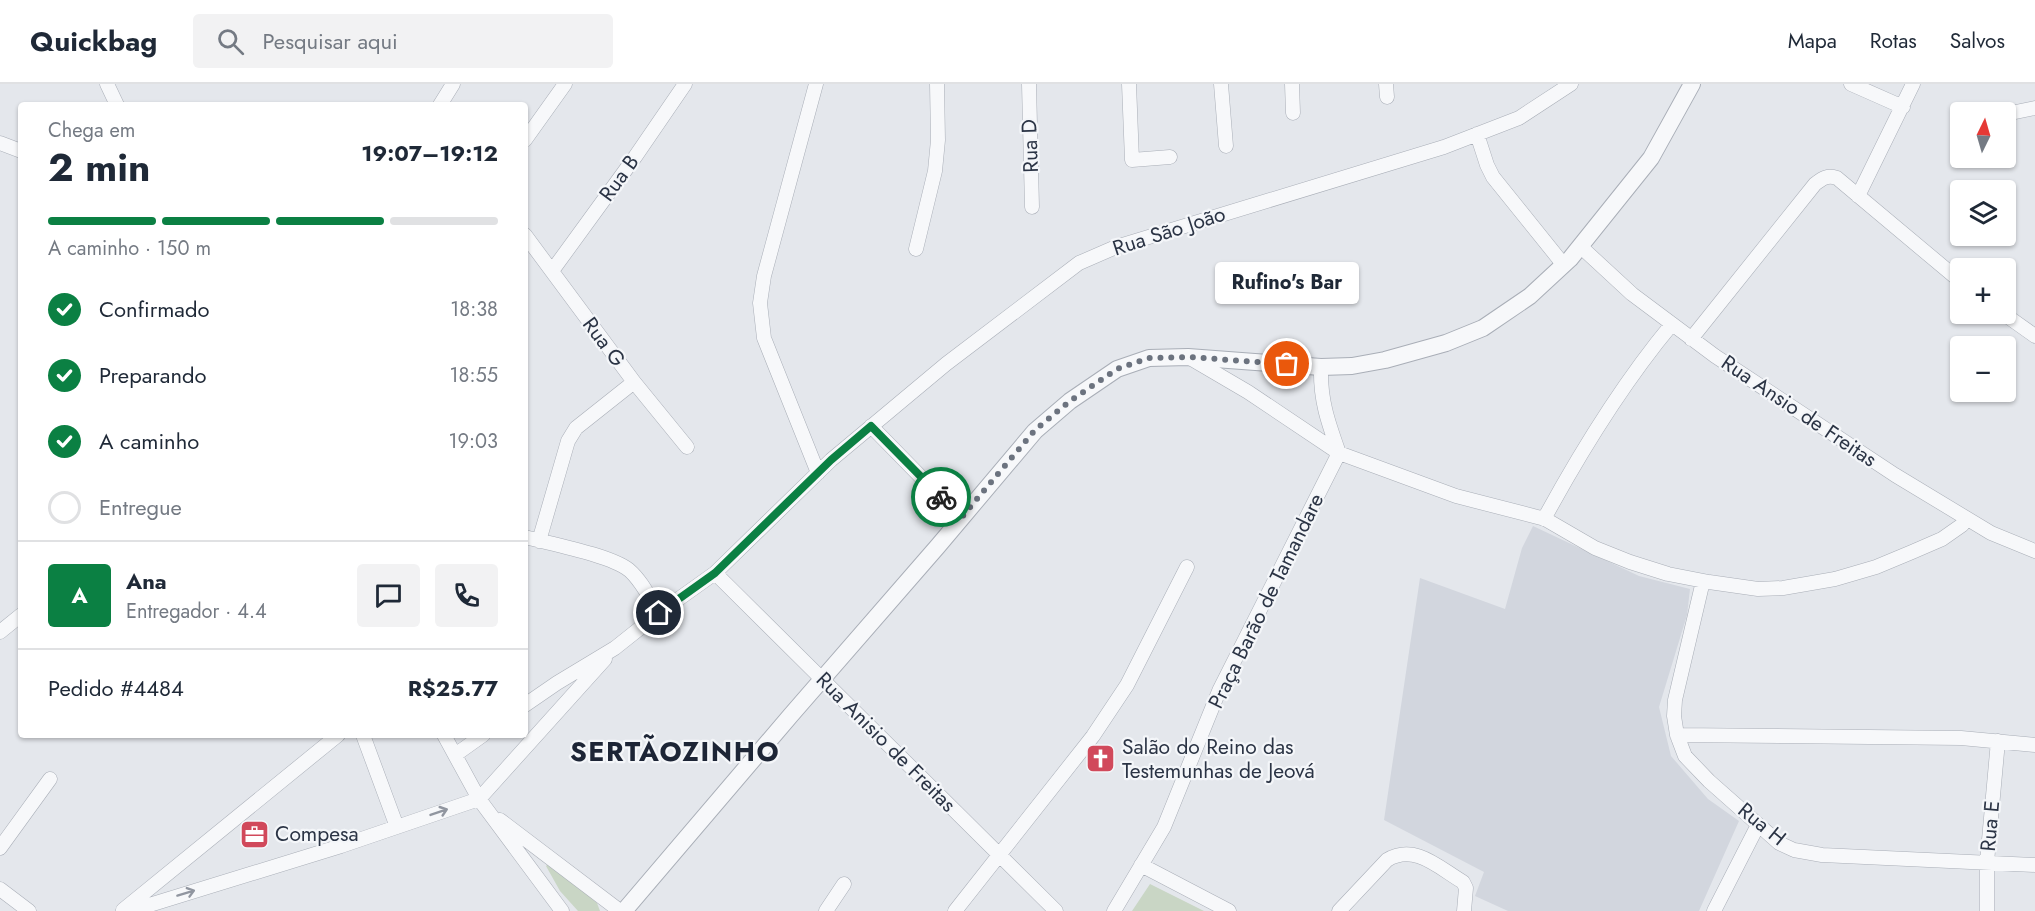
<!DOCTYPE html>
<html lang="pt">
<meta charset="utf-8">
<style>
:root{--surface:#fff;--page:#f2f2f3;--text:#1f2937;--muted:#747a83;--line:#e0e1e3;--accent:#0b8043}
body{margin:0;font-family:Jost,sans-serif;background:var(--page);color:var(--text);height:100vh;display:flex;flex-direction:column;font-size:22px;white-space:nowrap}
*{box-sizing:border-box;margin:0}
p{font-size:20px;color:var(--muted)}
.icon{flex:none;width:33px;height:33px;fill:none;stroke:currentColor;stroke-width:2;stroke-linecap:round;stroke-linejoin:round}
.map{position:relative;flex:1;overflow:hidden}
.drawer{position:absolute;left:18px;top:18px;width:510px;height:636px;display:flex;flex-direction:column;background:var(--surface);border-radius:6px;box-shadow:0 2px 4px #0004}
.drawer>*{flex:none}
.needle{width:39px;rotate:5deg}
.fabs{position:absolute;left:1950px;top:18px;display:grid;gap:12px}
.fabs a{display:grid;place-items:center;width:66px;height:66px;border-radius:6px;background:var(--surface);box-shadow:0 2px 4px #0004;font-size:30px}
.pin{position:absolute;display:grid;place-items:center;width:51px;height:51px;color:#fff;margin:-26px;border:3px solid #fff;border-radius:50%;box-shadow:0 2px 6px #0007}
.courier{position:absolute;display:grid;place-items:center;width:60px;height:60px;margin:-30px;border:4px solid #0b8043;border-radius:50%;background:#fff;color:#222;box-shadow:0 2px 8px #0007}
.bubble{position:absolute;height:42px;border-radius:6px;background:var(--surface);box-shadow:0 2px 4px #0004;font-size:20px;font-weight:700;line-height:42px;text-align:center}
.summary em{font-style:normal;font-weight:700}
.summary div{display:flex;flex-direction:column-reverse}
.summary{display:flex;align-items:center;justify-content:space-between;height:102px;padding:0 30px}
h1{font-size:39px;font-weight:700;line-height:45px}
.bar{display:grid;grid-template-columns:repeat(4,1fr);gap:9px 6px;align-content:center;height:72px;padding:0 30px}
.bar i{height:8px;border-radius:4px;background:var(--line)}
.bar .active{background:var(--accent)}
.bar p{grid-column:span 4}
.line{display:flex;align-items:center;gap:15px;padding:0 30px;border-top:2px solid var(--line)}
.line div{flex:1}
.round{display:grid;place-items:center;flex:none;width:63px;height:63px;border-radius:6px;background:var(--page)}
ol{padding:0 30px;list-style:none}
li{display:flex;align-items:center;gap:18px;height:66px}
li p{margin-inline-start:auto}
li .icon{padding:6px;border-radius:50%;background:var(--accent);color:#fff;stroke-width:4}
li:last-child{color:var(--muted)}
li i{width:33px;height:33px;border:3px solid var(--line);border-radius:50%}
header{display:flex;align-items:center;gap:36px;box-sizing:border-box;height:84px;padding:0 30px;background:var(--surface);border-bottom:2px solid var(--line)}
header strong{font-size:28px}
nav{display:flex;gap:33px;margin-inline-start:auto;font-size:21px}
.search{width:420px;height:54px;background:var(--page);display:flex;align-items:center;gap:15px;box-sizing:border-box;padding:0 21px;border-radius:6px;color:var(--muted);font-size:22px}
.map>svg:first-child{display:block}
.built{fill:#d2d6de}
.green{fill:#c9d6c5}
.lines{fill:none;stroke-linecap:round;stroke-linejoin:round}
.minor-casing{stroke:#a9aeb7;stroke-width:15}
.tertiary-casing{stroke:#a9aeb7;stroke-width:18}
.minor{stroke:#f7f8fa;stroke-width:14}
.tertiary{stroke:#f7f8fa;stroke-width:16}
.oneway{stroke:#9196a0}
.done{stroke:#6c737f;stroke-width:6;stroke-dasharray:0 10.8}
.route{stroke:#0b8043;stroke-width:8}
.labels{text-anchor:middle;stroke-width:4.5;stroke-linejoin:round;paint-order:stroke}
.street-label{font-size:21px;fill:#2b3445;stroke:#f4f6f9}
.poi-label{font-size:21px;fill:#2b3445;stroke:#f4f6f9;text-anchor:start}
.district-label{font-size:27px;font-weight:bold;letter-spacing:1.5px;fill:#1d2536;stroke:#f4f6f9}
</style>
<header>
<strong>Quickbag</strong>
<div class="search"><svg class="icon" aria-label="search" viewBox="0 0 24 24"><circle cx="10" cy="10" r="6"/><path d="M15 15l6 6"/></svg>Pesquisar aqui</div>
<nav><a>Mapa</a><a>Rotas</a><a>Salvos</a></nav>
</header>
<div class="map">
<svg width="2035" height="827" viewBox="0 0 2035 827">
<rect width="100%" height="100%" fill="#e4e7ec"/>
<path class="built" d="M1533,442l106,50 51,13 -3,26 -28,92 12,49 37,43 31,22 -40,90h-191l-33,-15 9,-24 -100,-52 36,-242 85,31 17,-61z"/>
<path class="green" d="M550,778l47,41 3,8h-22l-18,-20 -14,-25z
M1150,800l54,27h-72z"/>
<g class="lines">
<defs>
<path id="minor" d="M107,0l10,21
M816,0l-52,192 -4,27 4,35 54,135
M1029,0l3,123
M1129,0l3,76 38,-3
M1221,0l5,62
M1292,0l1,29
M1386,0l1,13
M1851,0l52,23
M440,21l13,-21
M2006,30l29,-6
M1477,50l10,31 6,12 70,87
M525,56l40,-56
M0,59l21,8
M1858,112l55,-112
M525,151l109,147 53,65
M1580,162l52,48 83,62 180,119 96,58 44,18
M916,165l19,-78 3,-31 -1,-56
M552,187l83,-114 50,-73
M2004,230l31,22
M1691,255l124,-155c8,-6 12,-9 22,-6l123,103
M1190,274l58,34 91,61 117,43 89,23 50,29 35,14 38,12 41,8 49,7 25,-1 52,-9 41,-12 36,-15 30,-13 20,-14 5,-6
M871,342l90,92
M1544,435c37,-68 78,-135 128,-195
M525,453c26,7 85,18 104,33 13,11 21,29 30,43
M539,457l29,-100 8,-13 58,-46
M715,489l341,338
M1703,497l-28,119 -1,16 3,19 8,21 24,25 70,62 15,7 28,5 213,10
M0,548l21,-17
M525,621l32,-22 58,-35 44,-35 56,-40 116,-113 115,-96 133,-101 37,-16 328,-100 75,-29 52,-34
M363,651l34,92
M444,651l35,64 83,112
M1677,651l284,3 74,7
M455,671l28,-20
M500,736l120,91
M0,764l50,-69
M1141,781l88,46
M0,805l29,22
M123,826l215,-175
M130,827l211,-65 138,-47 126,-140
M826,827l18,-27
M955,827l138,-175 34,-51 60,-118
M1114,827l50,-84 55,-136 120,-238c-11,-31 -19,-53 -18,-86
M1339,827l48,-51c28,-17 52,8 76,22l3,6 -2,23
M1714,827l44,-86
M1987,827v-49l11,-121"/>
<path id="tertiary" d="M624,827l167,-196 147,-169 97,-115 35,-30 47,-32 32,-11 39,-1 133,10 31,-1 33,-6 61,-17 37,-15 47,-32 40,-37 81,-101 41,-74"/>
</defs>
<use href="#minor" class="minor-casing"/>
<use href="#tertiary" class="tertiary-casing"/>
<use href="#minor" class="minor"/>
<use href="#tertiary" class="tertiary"/>
</g>
<defs><path id="oneway-shaft" d="M-6 0H5M1.5-3L5.5 0L1.5 3" fill="none" stroke-width="1.6" stroke-linecap="round" stroke-linejoin="round" transform="scale(1.5)"/></defs>
<g class="oneway">
<use href="#oneway-shaft" transform="translate(439 728) rotate(-19)"/>
<use href="#oneway-shaft" transform="translate(186 809) rotate(-17)"/>
</g>
<g class="lines">
<path class="done" d="M941,413l20,21 74,-88 35,-29 47,-32 32,-11 39,-1 99,7"/>
<path class="route" d="M659,529l56,-40 116,-113 40,-34 70,71"/>
</g>
<defs>
<symbol id="church-square" viewBox="-11 -11 22 22"><rect x="-9" y="-9" width="18" height="18" rx="4" fill="#d1495b" stroke="#f4f6f9"/><path d="M-1.2-6h2.4v3.5h3.3v2.4h-3.3V6h-2.4V-.1h-3.3v-2.4h3.3Z" fill="#fff"/></symbol>
<symbol id="office-square" viewBox="-11 -11 22 22"><rect x="-9" y="-9" width="18" height="18" rx="4" fill="#d1495b" stroke="#f4f6f9"/><path d="M-6-3h4V-5.5h4V-3h4V5H-6ZM-1-4.5V-3h2v-1.5ZM-6 0V1H6V0Z" fill="#fff"/></symbol>
</defs>
<g fill-rule="evenodd">
<use href="#church-square" x="1084" y="658" width="33" height="33"/>
<use href="#office-square" x="238" y="734" width="33" height="33"/>
</g>
<g class="labels">
<g class="street-label">
<text transform="translate(1030 62) rotate(-92)" y="7">Rua D</text>
<text transform="translate(619 94) rotate(-54)" y="7">Rua B</text>
<text transform="translate(1169 147) rotate(-18)" y="7">Rua São João</text>
<text transform="translate(604 258) rotate(53)" y="7">Rua G</text>
<text transform="translate(1799 327) rotate(34)" y="7">Rua Ansio de Freitas</text>
<text transform="translate(1266 517) rotate(-64)" y="7">Praça Barão de Tamandare</text>
<text transform="translate(886 658) rotate(45)" y="7">Rua Anisio de Freitas</text>
<text transform="translate(1762 740) rotate(39)" y="7">Rua H</text>
<text transform="translate(1990 742) rotate(-85)" y="7">Rua E</text>
</g>
<g class="poi-label">
<text x="1122" y="670">Salão do Reino das<tspan x="1122" dy="24">Testemunhas de Jeová</tspan></text>
<text x="275" y="757">Compesa</text>
</g>
<g class="district-label">
<text x="675" y="677">SERTÃOZINHO</text>
</g>
</g>
</svg>
<div class="fabs">
<a><svg class="needle" viewBox="-14 -14 28 28"><path d="M0-13l5 13h-10z" fill="#e53935"/><path d="M0 13l5-13h-10z" fill="#747a83"/></svg></a>
<a><svg class="icon" aria-label="layers" viewBox="0 0 24 24"><path d="M12 4l9 5-9 5-9-5zM3 14l9 5 9-5"/></svg></a>
<a>+</a>
<a>−</a>
</div>
<div class="pin" style="left:1287px;top:280px;background:#ea580c"><svg class="icon" aria-label="bag" viewBox="0 0 24 24"><path d="M5 8h14l-1 12H6zM9 8a3 3 0 0 1 6 0"/></svg></div>
<div class="pin" style="left:659px;top:529px;background:#1f2937"><svg class="icon" aria-label="home" viewBox="0 0 24 24"><path d="M3 11l9-7 9 7M6 9v11h12V9"/></svg></div>
<div class="courier" style="left:941px;top:413px"><svg class="icon" aria-label="bike" viewBox="0 0 24 24"><circle cx="6" cy="16" r="4"/><circle cx="18" cy="16" r="4"/><path d="M6 16l4-8h5l3 8M10 8l3 8H6M13 5h3"/></svg></div>
<div class="bubble" style="left:1215px;top:178px;width:144px">Rufino's Bar</div>
<section class="drawer">
<div class="summary"><div><h1>2 min</h1><p>Chega em</p></div><em>19:07–19:12</em></div>
<div class="bar"><i class="active"></i><i class="active"></i><i class="active"></i><i></i><p>A caminho · 150 m</p></div>
<ol>
<li><svg class="icon" aria-label="check" viewBox="0 0 24 24"><path d="M5 12l5 5 9-10"/></svg>Confirmado<p>18:38</p></li>
<li><svg class="icon" aria-label="check" viewBox="0 0 24 24"><path d="M5 12l5 5 9-10"/></svg>Preparando<p>18:55</p></li>
<li><svg class="icon" aria-label="check" viewBox="0 0 24 24"><path d="M5 12l5 5 9-10"/></svg>A caminho<p>19:03</p></li>
<li><i></i>Entregue</li>
</ol>
<div class="line" style="height:108px"><b class="round" style="background:var(--accent);color:#fff">A</b><div><b>Ana</b><p>Entregador · 4.4</p></div><a class="round"><svg class="icon" aria-label="chat" viewBox="0 0 24 24"><path d="M4 5h16v11H9l-5 4z"/></svg></a><a class="round"><svg class="icon" aria-label="phone" viewBox="0 0 24 24"><path d="M5 4h4l2 5-3 2q2 4 5 5l2-3 5 2v4C11 20 4 13 5 4z"/></svg></a></div>
<div class="line" style="height:78px"><div>Pedido #4484</div><b>R$25.77</b></div>
</section>
</div>
